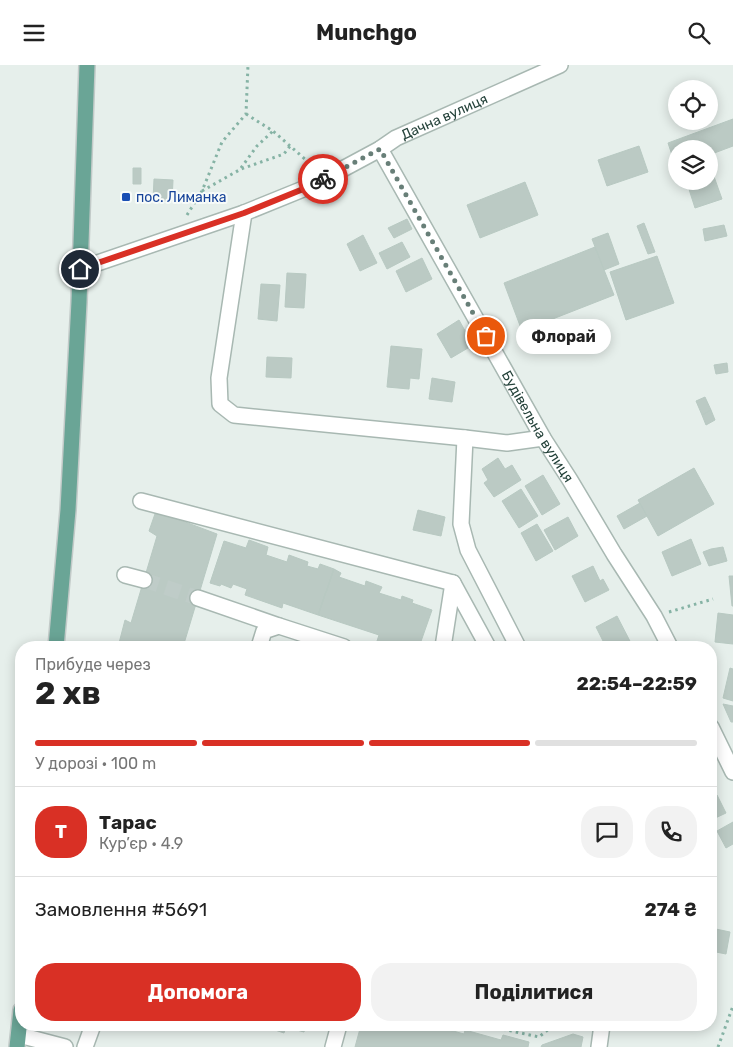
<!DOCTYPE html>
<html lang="uk">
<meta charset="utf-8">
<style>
:root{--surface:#fff;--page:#f2f2f2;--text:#222;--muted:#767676;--line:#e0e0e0;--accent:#d93025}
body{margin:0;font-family:Rubik,sans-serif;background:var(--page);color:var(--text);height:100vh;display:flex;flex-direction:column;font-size:19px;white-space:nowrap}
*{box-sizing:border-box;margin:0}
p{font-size:16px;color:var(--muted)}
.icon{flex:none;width:28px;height:28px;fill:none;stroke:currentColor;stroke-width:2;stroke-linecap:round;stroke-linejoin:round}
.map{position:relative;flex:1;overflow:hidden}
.drawer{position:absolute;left:15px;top:576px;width:702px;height:390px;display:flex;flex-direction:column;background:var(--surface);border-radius:20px;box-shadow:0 2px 12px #0003}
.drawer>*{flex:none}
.controls{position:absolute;left:668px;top:15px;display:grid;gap:10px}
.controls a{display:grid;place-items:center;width:50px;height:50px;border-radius:50%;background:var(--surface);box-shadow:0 2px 12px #0003;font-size:25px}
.pin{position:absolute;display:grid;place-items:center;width:42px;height:42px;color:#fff;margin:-21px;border:2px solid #fff;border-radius:50%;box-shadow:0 1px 5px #0007}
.courier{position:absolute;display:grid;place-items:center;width:50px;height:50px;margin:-25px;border:4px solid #d93025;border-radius:50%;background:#fff;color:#222;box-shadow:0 1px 6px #0007}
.bubble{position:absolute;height:35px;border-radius:18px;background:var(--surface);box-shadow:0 2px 12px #0003;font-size:16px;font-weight:700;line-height:35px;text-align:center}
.summary em{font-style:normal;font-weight:700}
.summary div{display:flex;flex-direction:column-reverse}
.summary{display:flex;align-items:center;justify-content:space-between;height:85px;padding:0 20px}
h1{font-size:32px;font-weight:700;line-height:38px}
.bar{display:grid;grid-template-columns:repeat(4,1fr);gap:8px 5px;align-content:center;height:60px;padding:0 20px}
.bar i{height:6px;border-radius:4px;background:var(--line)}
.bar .current{background:var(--accent)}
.bar p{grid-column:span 4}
.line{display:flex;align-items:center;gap:12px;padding:0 20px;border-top:1px solid var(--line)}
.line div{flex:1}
.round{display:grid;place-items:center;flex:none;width:52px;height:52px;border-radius:20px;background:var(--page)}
.action{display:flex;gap:10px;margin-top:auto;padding:10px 20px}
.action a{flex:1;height:58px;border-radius:20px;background:var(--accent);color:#fff;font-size:20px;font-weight:700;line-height:58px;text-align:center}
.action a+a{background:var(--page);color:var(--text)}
header{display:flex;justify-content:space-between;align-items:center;height:65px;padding:0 20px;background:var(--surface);font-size:22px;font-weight:700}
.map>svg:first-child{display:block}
.building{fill:#bbcac4;stroke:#b8c9c2}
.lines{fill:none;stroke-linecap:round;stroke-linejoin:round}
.minor-tunnel{stroke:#bfccc8;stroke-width:15;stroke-dasharray:15 8;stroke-linecap:butt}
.minor-casing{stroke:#a8b8b2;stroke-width:18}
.major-casing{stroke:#c2cac8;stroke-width:18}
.path{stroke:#86b3a5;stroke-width:3;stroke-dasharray:2.5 4;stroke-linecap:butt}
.minor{stroke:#fff;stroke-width:15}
.major{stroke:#6aa596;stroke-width:15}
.done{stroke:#687f78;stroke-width:5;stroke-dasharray:0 9}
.route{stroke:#d93025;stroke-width:6}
.transit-dot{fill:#1a4fb4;stroke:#f7fbf9;stroke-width:2}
.labels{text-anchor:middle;stroke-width:4;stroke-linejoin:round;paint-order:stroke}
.street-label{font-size:14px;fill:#24423a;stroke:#f7fbf9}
.transit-label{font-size:14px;fill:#164399;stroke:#f7fbf9;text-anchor:start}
</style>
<header><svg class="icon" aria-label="menu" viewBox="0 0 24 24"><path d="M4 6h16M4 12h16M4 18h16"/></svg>Munchgo<svg class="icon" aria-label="search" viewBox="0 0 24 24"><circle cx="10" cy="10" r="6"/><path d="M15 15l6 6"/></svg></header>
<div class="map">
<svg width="733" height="982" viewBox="0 0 733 982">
<rect width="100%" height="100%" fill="#e6efeb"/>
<path class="building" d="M733,54v27l-24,9v-6h-33v18l-8,-24z
M639,81l9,26 -41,14 -9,-26z
M133,103h8v16h-8z
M712,106l10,28 -27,9 -8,-25 4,-2h18v-9z
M154,114l19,1 -1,21h-19z
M525,117l13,33 -58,23 -13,-33z
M407,154l5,10 -18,9 -6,-10z
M644,158l11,29 -7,2 -11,-28z
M724,160l3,11 -22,5 -2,-12z
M608,168l11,31 -15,6 -12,-31z
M363,170l14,28 -17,8 -13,-27z
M402,177l8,15 -23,12 -8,-16z
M595,182l19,48 -92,36 -18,-48z
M657,191l17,47 -48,17 -16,-48z
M422,193l10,21 -26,13 -10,-21z
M287,208l19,1 -2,34 -19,-1z
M261,219l19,1 -3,36 -19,-2z
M459,255l14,25 -22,13 -14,-24z
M391,281l31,3 -3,30 -9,-1 -1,11 -22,-2z
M267,292l25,1 -1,20 -25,-1z
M727,298l1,9 -12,2 -2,-9z
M432,313l23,4 -3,20 -23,-3z
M705,332l6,13 -9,5 -6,-14z
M711,345l4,10 -9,5 -4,-10z
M498,393l7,11 7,-4 9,15 -27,17 -10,-14 4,-3 -6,-11z
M694,403l20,36 -56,32 -20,-36z
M543,410l17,29 -18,11 -17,-29z
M521,424l17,27 -19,12 -17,-27z
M640,438l7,13 -23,13 -7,-13z
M418,445l27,7 -4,19 -28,-6z
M156,446l61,23 -34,113h-65l7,-27 6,3 26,-87 -8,-5z
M568,452l10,19 -23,14 -11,-20z
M537,459l16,27 -17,10 -15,-28z
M691,474l10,25 -29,12 -10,-24z
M249,475l19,7 -2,8 21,7 2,-7 19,7 -1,4 11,3 2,-5 14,5 -16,46 -35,-12 -1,5 -37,-13 2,-6 -14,-5 -2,4 -10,-4 -1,2 -10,-3 14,-42 22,7z
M723,482l4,14 -18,5 -6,-14 8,-3z
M593,501l7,15 3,-2 6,11 -24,12 -13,-26z
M334,504l7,4 -2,4 26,9 1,-5 16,6 -3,6 22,7 1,-4 11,4 -1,3 20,7 -13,37h-44l4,-12 -61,-20z
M729,511h4v30h-1z
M718,548l15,2v29l-18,-2z
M617,551l16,31h-27l-10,-20z
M730,603l3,1v32l-10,-3z
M723,639l10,2v16h-2z
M717,730l9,18 -15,7v-22z
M733,757v22l-7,4 -9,-17z
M711,863l19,4 -4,22 -15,-3z
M273,960h33l-2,7 -18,-5 -2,6 -12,-4z
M361,960h81l4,1v3l18,5 1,-4 36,10 2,-5 26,7 -1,5h-173z
M573,969l10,3 -2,10h-40l1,-2z"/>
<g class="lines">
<path class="minor-tunnel" d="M144,515l54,18"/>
<defs>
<g id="minor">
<path id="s1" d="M380,84l163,289 27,42 44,74 40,62 16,31"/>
<path d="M244,148l-25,165 1,26 14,11 231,23 42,5 36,-5"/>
<path id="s2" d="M80,204l164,-56 69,-28 67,-36 16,-11 164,-73"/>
<path d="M465,373l-4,86 7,26 50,97"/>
<path d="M141,436l312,82 35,64"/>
<path d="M125,510l19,5"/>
<path d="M198,533l81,28"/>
<path d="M259,582l5,-16 15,-5 65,21"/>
<path d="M443,582l10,-64"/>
<path d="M711,662l22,45"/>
<path d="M19,970l46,12"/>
<path d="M85,982l8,-22"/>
<path d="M333,982l6,-22"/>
<path d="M599,982l3,-22"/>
</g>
<path id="major" d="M56,582l12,-137 11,-208 8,-237
M17,982l4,-37"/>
</defs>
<use href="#minor" class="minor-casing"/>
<use href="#major" class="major-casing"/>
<path class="path" d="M246,49l27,17 41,36
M241,103l16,-22 16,-15
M202,126l39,-22 43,-15 6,-8
M187,150l15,-24 20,-49 24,-28 2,-49
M669,547l44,-13
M484,960l55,12 11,-9 1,-3
M718,982l15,-41"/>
<use href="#minor" class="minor"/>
<use href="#major" class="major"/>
</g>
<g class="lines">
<path class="done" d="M323,114l57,-30 106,187"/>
<path class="route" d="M80,204l164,-56 69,-28 10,-6"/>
</g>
<rect class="transit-dot" x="121" y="127" width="10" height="10" rx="2.5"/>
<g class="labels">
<g class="street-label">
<text dy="5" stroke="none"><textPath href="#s2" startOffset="396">Дачна вулиця</textPath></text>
<text dy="5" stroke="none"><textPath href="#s1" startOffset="319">Будівельна вулиця</textPath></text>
</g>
<g class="transit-label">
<text x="136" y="137">пос. Лиманка</text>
</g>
</g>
</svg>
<div class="controls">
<a><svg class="icon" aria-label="locate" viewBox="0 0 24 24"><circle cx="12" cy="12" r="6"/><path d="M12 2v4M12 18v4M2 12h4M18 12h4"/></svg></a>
<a><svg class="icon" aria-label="layers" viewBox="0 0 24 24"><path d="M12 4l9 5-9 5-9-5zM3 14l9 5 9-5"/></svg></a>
</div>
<div class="pin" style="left:486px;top:271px;background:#ea580c"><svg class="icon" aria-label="bag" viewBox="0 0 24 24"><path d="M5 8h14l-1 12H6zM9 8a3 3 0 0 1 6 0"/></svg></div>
<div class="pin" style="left:80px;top:204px;background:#1f2937"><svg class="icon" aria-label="home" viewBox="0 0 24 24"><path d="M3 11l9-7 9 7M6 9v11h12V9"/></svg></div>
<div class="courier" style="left:323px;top:114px"><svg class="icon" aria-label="bike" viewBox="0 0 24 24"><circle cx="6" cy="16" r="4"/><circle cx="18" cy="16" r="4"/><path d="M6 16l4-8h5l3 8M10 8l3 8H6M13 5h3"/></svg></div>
<div class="bubble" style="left:516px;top:254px;width:95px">Флорай</div>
<section class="drawer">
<div class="summary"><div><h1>2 хв</h1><p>Прибуде через</p></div><em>22:54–22:59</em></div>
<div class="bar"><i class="current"></i><i class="current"></i><i class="current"></i><i></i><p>У дорозі · 100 m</p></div>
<div class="line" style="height:90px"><b class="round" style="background:var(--accent);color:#fff">Т</b><div><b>Тарас</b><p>Кур’єр · 4.9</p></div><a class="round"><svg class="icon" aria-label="chat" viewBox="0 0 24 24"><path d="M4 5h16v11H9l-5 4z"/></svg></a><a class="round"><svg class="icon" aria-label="phone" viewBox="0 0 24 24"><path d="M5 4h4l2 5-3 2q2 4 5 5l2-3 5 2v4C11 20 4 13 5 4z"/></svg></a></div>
<div class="line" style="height:65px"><div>Замовлення #5691</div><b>274 ₴</b></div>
<div class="action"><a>Допомога</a><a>Поділитися</a></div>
</section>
</div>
